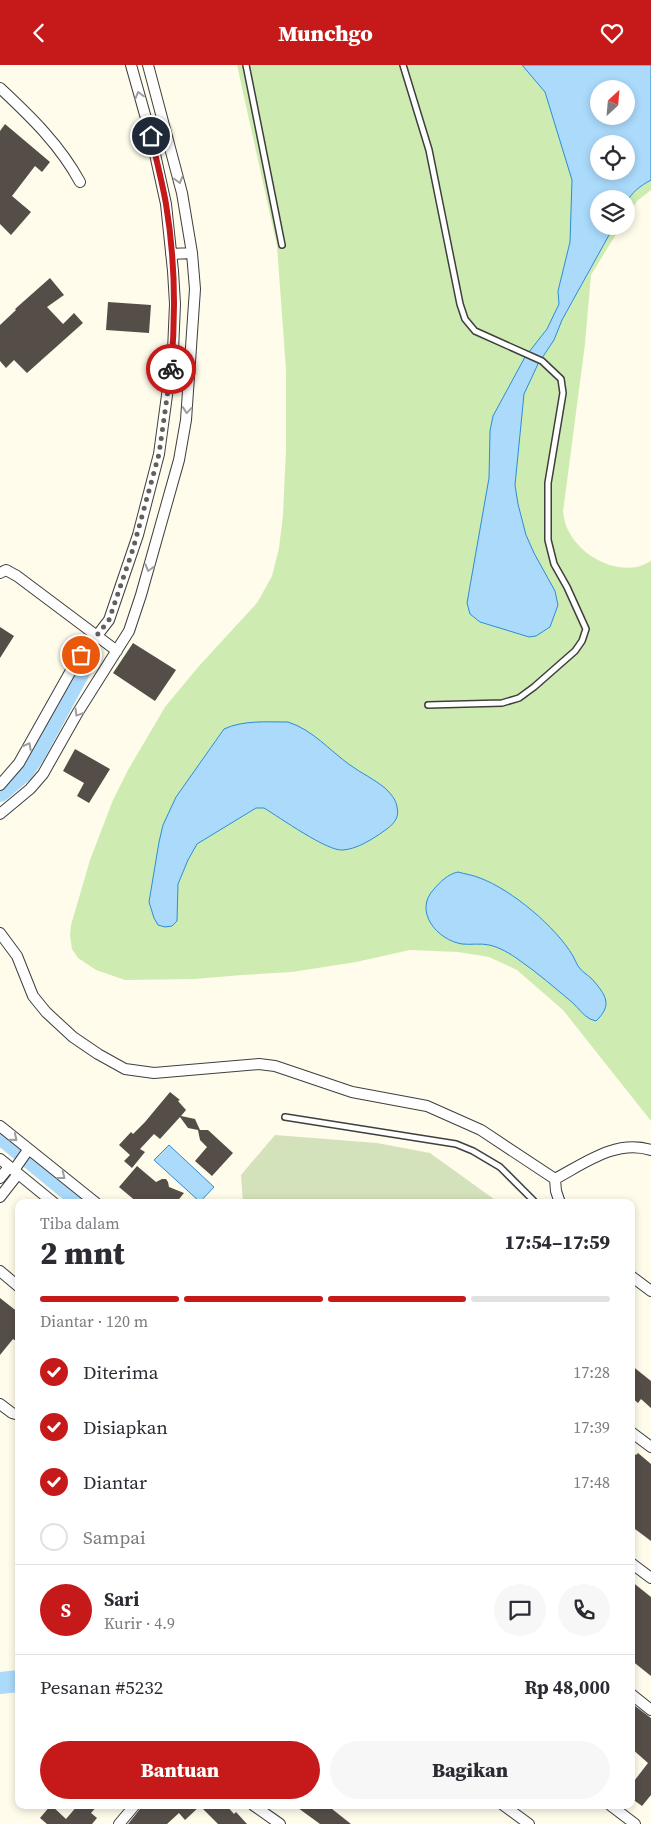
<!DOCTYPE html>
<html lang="id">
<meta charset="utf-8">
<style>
:root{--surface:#fff;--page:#f7f7f7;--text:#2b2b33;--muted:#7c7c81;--line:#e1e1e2;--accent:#c61a1a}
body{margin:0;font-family:"Source Serif 4",serif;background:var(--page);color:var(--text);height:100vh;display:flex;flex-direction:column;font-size:19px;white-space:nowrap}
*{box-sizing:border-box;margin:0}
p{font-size:16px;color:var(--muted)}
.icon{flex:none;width:28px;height:28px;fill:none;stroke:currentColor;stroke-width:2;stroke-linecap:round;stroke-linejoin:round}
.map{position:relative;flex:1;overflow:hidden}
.sheet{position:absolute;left:15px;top:1134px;width:620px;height:610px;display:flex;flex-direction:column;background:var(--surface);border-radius:10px;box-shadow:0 2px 8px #0003}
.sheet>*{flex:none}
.needle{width:32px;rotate:26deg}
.fabs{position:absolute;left:590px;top:15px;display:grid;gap:10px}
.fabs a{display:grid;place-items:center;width:45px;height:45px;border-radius:50%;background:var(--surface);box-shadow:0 2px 8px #0003;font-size:25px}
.pin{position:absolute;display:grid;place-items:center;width:42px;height:42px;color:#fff;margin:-21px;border:2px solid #fff;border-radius:50%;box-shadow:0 1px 5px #0007}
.courier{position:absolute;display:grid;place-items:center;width:50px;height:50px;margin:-25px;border:4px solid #c61a1a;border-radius:50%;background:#fff;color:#222;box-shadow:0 1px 6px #0007}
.head em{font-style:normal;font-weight:800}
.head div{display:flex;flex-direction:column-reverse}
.head{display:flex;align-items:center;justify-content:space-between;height:85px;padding:0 25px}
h1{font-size:32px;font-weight:800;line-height:38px}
.bar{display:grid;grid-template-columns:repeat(4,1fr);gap:8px 5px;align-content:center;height:60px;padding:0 25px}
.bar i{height:6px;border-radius:4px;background:var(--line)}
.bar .current{background:var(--accent)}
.bar p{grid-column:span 4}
.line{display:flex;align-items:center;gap:12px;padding:0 25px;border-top:1px solid var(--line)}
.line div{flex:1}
.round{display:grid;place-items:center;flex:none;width:52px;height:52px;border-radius:26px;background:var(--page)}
ol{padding:0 25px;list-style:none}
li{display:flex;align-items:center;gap:15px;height:55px}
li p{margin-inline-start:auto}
li .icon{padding:5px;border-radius:50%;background:var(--accent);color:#fff;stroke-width:4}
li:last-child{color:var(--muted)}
li i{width:28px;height:28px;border:2px solid var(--line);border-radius:50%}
.action{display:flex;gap:10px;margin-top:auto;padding:10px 25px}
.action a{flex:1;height:58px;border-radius:30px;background:var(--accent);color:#fff;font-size:20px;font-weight:800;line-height:58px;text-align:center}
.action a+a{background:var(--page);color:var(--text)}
header{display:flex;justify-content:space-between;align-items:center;height:65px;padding:0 25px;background:var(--accent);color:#fff;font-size:22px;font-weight:800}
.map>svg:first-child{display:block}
.green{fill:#ceecb2;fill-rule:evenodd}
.cemetery{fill:#d4e2bb}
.water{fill:#abdafb;stroke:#2c8cd8;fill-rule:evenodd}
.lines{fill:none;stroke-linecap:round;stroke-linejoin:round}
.river{stroke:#abdafb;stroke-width:22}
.building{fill:#554e48}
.lane-casing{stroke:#3f3f3f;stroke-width:8}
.street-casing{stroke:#3f3f3f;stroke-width:12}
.lane{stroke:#fff;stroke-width:5}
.street{stroke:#fff;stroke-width:10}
.oneway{stroke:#9e9e9e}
.done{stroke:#61605a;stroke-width:5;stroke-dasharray:0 9}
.route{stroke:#c61a1a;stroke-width:6}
</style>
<header><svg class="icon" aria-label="back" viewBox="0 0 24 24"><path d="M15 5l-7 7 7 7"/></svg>Munchgo<svg class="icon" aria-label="heart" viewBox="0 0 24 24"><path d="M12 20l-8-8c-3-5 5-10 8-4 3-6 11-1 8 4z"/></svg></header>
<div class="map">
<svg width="651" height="1759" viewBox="0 0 651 1759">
<rect width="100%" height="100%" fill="#fffceb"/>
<path class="green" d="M237,0h414v125l-14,11 -11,18v-20h-27v27h22l-30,49 -6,69 -22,168c1,5 2,11 4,16 11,25 42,44 70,39 4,-1 10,-4 14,-6v560l-88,-111 -46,-40 -28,-13 -31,-5 -48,-2 -54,12 -64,10 -50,3 -47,4 -70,1 -29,-10 -18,-12 -6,-9 -2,-14 1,-10 19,-65 23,-60 15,-30 37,-63 34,-41 58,-63 15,-27 7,-28 4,-33 3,-66v-79l-9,-124zM599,24h27v27h-27zM599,79h27v27h-27z"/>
<path class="cemetery" d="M275,1070l102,8 53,10 68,49h-255l-2,-27z"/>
<path class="water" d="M522,0h129v115c-11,6 -19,12 -25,23v-4h-27v27h15l-52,94 -8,20 -16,24 -14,30 -9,91 3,19 8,31 8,18 21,38 3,14 -8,22 -14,9 -7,1 -49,-15 -10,-8 -3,-11 22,-125 1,-47 3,-15 32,-59 22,-28 12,-25 -1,-13 12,-49 2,-62 -27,-88zM599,24h27v27h-27zM599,79h27v27h-27z
M288,657c25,8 41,28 62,43 11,8 24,14 35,23 5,5 11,11 12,19 3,11 -4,18 -13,24 -11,8 -27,18 -41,19 -15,2 -64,-33 -79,-42h-8l-59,36 -9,16 -10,24 -1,37 -5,5 -7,1 -7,-2 -4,-7 -5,-16 10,-60 4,-17 13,-28 48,-68c19,-9 43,-7 64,-7z
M458,807c7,2 15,3 22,6 32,12 76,49 93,78 2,3 3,7 5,10 4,6 10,9 14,13 14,16 21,26 4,42l-6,-2c-7,-4 -11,-10 -17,-16 -17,-14 -35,-30 -54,-43 -8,-6 -20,-13 -30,-15 -9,-2 -18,0 -27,-1 -25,-4 -49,-33 -28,-55 6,-7 14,-15 24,-17z
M169,1080l45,42 -14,15 -46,-42z"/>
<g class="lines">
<path class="river" d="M0,726l23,-20 11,-16 47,-87
M0,1068l85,70
M0,1618l19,-2"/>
</g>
<path class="building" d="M5,59l45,38 -8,10 -7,-6 -23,30 19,16 -20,23 -11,-11v-93z
M50,213l14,17 -17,12 16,17 11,-11 9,10 -56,50 -13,-13 -8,8 -6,-7v-36l16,-15 -1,-1z
M108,237l43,3 -2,28 -43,-3z
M0,562l14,9 -14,22z
M133,578l43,27 -21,31 -42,-28z
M75,684l35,20 -21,34 -12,-7 7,-13 -21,-12z
M170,1027l10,8 -2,1 8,9 -5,6 14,3 5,11h8l25,23 -21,23 -17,-15 12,-14 -7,-7 -2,-10 -10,-2 -8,-11 -20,22 -6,-5 -14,15 5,3 -13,16 -8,-7 6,-6 -11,-10 12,-13 2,2 12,-12z
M137,1101l19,16 6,-3h4l2,3 1,5 15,6 -8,10h-38l-19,-16z
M0,1233l19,15v30l-6,-4 -13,16z
M631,1300l20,16v27l-10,-9 -3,4 -7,-6z
M631,1386l5,4 2,-2 13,11v77l-20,-15z
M631,1516l20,16v79l-20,-16z
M631,1638l20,15v77l-9,11 -11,-8v-13l17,-22 -17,-15z
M51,1740l15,14 12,-14h20l-7,8 6,5 -5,6h-45l-7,-6z
M142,1740h84l8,9 2,-2 11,12h-29l-18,-18 -15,14 -6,-7 -12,11h-39l12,-15z
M294,1740h33l24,19h-31z"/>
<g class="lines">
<defs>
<path id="lane" d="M246,0l36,180
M403,0l26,85 31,154 5,15 10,12 67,30 19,18 2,14 -15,90v57l6,24 13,23 19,42 -4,12 -7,10 -41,36 -15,11 -17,5 -74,2
M285,1052l171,27 17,7 27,16 36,36"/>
<path id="street" d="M0,23c31,29 60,57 80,94
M171,189l21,-1
M0,508l6,-3 11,6 100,75
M0,720l19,-22 54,-96 36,-47 29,-85 21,-81 14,-103 2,-47 -2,-33 -7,-67 -15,-68 -20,-71
M0,749l30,-25 13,-15 35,-62 51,-81 12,-36 38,-135 7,-40 9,-131 -3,-36 -10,-60 -34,-128
M0,868l17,23 16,40 13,16 27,25 25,17 27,15 29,4 105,-9 16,2 77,26 75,14 54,24 74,49 1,12 4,12
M0,1061l96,77
M0,1094l54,44
M14,1105l14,-20
M0,1113l9,-11
M555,1114c30,-16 61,-40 96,-29
M0,1132l18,-23
M0,1206l19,16
M631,1211l20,15
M0,1339l12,9 7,2
M631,1367l20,15
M631,1498l20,15
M631,1629l20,16
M253,1740l27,19
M503,1740l26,19
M610,1740l25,19
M119,1759l16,-19"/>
</defs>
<use href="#lane" class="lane-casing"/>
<use href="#street" class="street-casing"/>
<use href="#lane" class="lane"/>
<use href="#street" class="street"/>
</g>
<defs><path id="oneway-chevron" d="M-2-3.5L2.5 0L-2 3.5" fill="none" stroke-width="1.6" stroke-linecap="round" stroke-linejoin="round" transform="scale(1.25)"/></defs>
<g class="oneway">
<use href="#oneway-chevron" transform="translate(139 30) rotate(-105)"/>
<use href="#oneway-chevron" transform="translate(179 115) rotate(75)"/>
<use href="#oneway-chevron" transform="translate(187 345) rotate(95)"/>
<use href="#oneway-chevron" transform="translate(149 503) rotate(106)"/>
<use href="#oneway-chevron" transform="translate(78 648) rotate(121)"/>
<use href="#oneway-chevron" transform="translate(28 681) rotate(-62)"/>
<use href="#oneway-chevron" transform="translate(14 1073) rotate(40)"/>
<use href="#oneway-chevron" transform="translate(62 1111) rotate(38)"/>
</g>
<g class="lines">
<path class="done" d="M81,590l28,-35 24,-71 26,-95 12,-85"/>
<path class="route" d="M151,71c5,23 11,45 15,68 9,54 10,110 5,165"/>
</g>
</svg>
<div class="fabs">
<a><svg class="needle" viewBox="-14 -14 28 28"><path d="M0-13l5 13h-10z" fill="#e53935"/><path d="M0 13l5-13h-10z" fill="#7c7c81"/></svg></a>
<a><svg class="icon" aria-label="locate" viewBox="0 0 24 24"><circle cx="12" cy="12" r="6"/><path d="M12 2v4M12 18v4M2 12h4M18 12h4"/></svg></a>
<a><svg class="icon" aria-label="layers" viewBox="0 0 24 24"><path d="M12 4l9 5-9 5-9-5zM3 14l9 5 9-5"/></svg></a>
</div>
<div class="pin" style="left:81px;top:590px;background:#ea580c"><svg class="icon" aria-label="bag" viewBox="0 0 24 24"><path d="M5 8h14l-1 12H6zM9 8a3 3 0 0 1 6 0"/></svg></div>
<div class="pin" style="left:151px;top:71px;background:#1f2937"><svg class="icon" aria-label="home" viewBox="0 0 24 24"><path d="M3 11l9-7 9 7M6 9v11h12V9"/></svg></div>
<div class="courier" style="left:171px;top:304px"><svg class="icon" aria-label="bike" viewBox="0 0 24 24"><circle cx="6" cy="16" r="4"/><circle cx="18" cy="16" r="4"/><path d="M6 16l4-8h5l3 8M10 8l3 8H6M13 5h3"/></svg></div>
<section class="sheet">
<div class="head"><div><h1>2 mnt</h1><p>Tiba dalam</p></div><em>17:54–17:59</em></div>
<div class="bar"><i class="current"></i><i class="current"></i><i class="current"></i><i></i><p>Diantar · 120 m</p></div>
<ol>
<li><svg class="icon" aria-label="check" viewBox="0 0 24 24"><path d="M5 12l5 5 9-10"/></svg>Diterima<p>17:28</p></li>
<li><svg class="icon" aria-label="check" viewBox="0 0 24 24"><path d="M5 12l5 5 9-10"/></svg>Disiapkan<p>17:39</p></li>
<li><svg class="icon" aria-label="check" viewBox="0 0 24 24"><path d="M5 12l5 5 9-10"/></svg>Diantar<p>17:48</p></li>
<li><i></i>Sampai</li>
</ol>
<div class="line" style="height:90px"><b class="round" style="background:var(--accent);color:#fff">S</b><div><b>Sari</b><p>Kurir · 4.9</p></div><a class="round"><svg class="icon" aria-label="chat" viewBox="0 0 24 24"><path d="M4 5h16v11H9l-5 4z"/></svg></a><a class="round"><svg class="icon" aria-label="phone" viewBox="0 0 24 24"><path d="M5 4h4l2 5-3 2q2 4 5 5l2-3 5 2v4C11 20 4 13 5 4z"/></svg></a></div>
<div class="line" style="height:65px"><div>Pesanan #5232</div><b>Rp 48,000</b></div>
<div class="action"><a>Bantuan</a><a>Bagikan</a></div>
</section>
</div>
